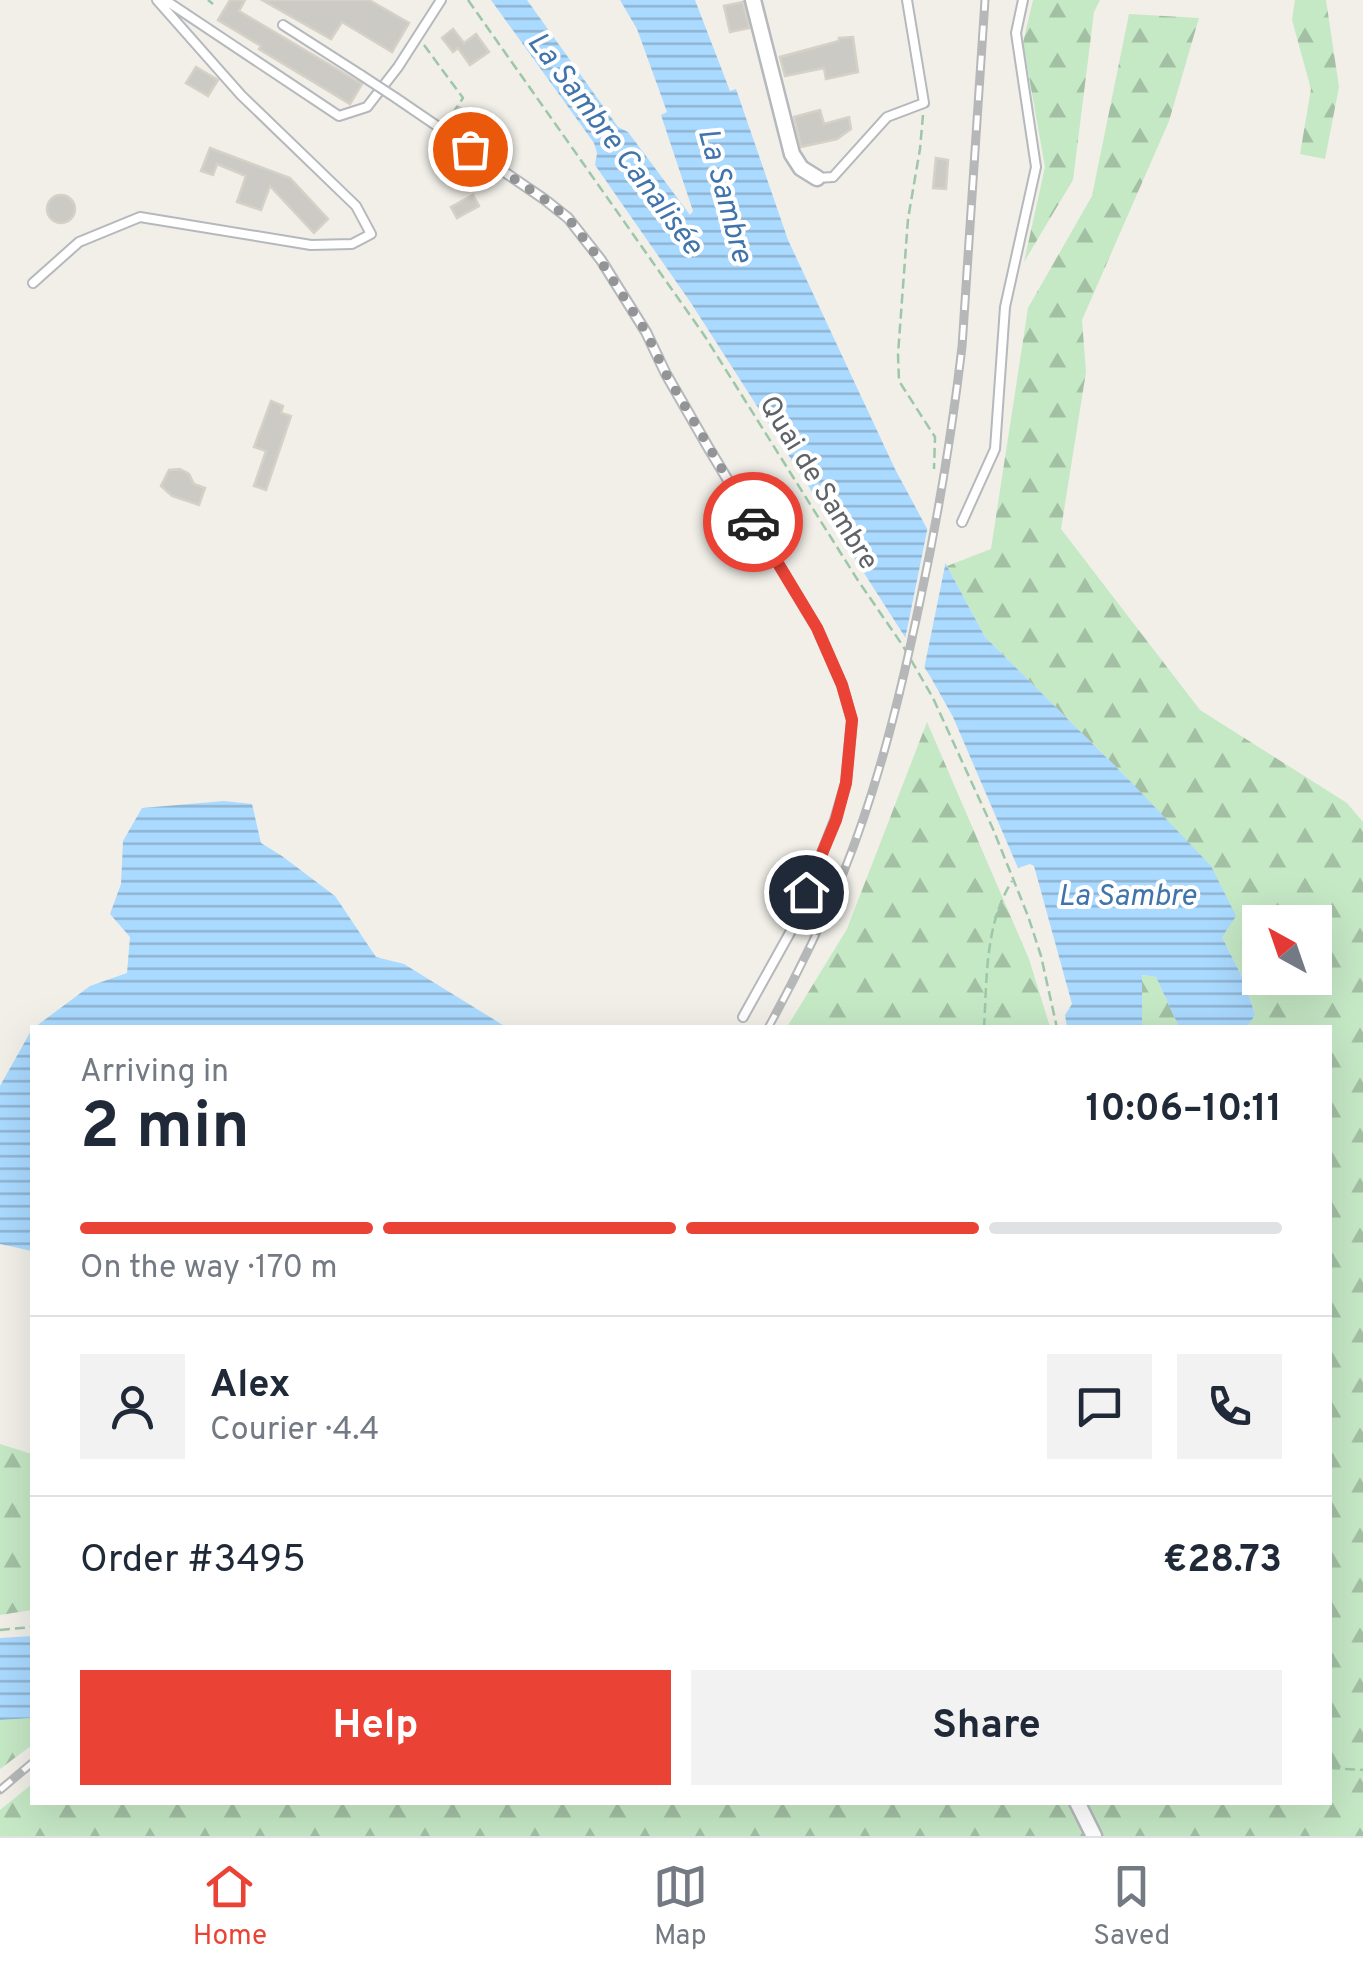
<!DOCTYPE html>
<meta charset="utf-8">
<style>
:root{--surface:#fff;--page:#f2f2f3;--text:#1f2937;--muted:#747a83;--line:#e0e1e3;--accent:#ea4335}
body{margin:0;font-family:Overpass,sans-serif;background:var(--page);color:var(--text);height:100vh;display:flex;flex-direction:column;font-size:38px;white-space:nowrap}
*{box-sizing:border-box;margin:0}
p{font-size:32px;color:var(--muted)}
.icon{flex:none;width:55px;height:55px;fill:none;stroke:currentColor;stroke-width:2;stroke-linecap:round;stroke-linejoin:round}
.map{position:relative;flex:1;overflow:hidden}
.side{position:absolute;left:30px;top:1025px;width:1302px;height:780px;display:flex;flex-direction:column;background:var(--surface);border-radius:0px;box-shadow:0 10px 40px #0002}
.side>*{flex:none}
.needle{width:65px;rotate:320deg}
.tools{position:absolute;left:1242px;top:905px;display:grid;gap:20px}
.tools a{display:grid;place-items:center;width:90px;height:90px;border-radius:0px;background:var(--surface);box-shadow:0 10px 40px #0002;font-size:50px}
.pin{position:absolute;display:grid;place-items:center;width:85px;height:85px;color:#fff;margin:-42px;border:5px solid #fff;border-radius:50%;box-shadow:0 2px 10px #0007}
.courier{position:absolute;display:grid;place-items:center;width:100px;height:100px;margin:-50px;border:8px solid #ea4335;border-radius:50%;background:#fff;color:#222;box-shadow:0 2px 12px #0007}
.headline em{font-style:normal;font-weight:700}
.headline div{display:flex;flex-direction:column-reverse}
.headline{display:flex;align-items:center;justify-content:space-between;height:170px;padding:0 50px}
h1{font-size:65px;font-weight:700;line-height:75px}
.bar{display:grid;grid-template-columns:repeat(4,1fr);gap:15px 10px;align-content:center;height:120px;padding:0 50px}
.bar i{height:12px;border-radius:8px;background:var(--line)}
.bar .current{background:var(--accent)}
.bar p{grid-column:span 4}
.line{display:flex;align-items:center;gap:25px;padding:0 50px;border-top:2px solid var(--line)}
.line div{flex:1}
.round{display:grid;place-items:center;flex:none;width:105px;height:105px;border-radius:0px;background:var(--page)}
.button{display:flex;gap:20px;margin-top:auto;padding:20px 50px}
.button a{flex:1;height:115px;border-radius:0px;background:var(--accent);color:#fff;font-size:40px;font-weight:700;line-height:115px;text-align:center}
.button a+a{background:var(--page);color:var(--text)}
.tabs{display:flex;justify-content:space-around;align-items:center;height:140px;border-top:2px solid var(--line);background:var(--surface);font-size:28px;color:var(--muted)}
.tabs a{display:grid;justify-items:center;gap:5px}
.tabs .current{color:var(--accent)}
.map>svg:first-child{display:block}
.forest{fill:url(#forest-firs);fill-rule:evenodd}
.water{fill:url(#water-rules)}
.pier{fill:#f1efe8}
.building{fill:#cccac5;stroke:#d6d1c6;stroke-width:2.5}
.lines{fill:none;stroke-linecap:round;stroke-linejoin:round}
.lane-casing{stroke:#b5b8bc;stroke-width:12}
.street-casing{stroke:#b5b8bc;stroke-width:19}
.path{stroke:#9cc7a9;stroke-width:2.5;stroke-dasharray:10 5;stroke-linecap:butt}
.lane{stroke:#fff;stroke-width:8}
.street{stroke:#fff;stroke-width:14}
.rail-casing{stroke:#b6b7b8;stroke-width:9}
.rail{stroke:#fff;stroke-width:5;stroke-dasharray:15;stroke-linecap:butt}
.lane-bridge-casing{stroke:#b5b8bc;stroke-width:12;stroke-linecap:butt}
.lane-bridge{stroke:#fff;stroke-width:8}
.done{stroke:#929495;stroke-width:10;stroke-dasharray:0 18}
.route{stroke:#ea4335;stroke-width:12}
.labels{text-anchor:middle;stroke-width:8;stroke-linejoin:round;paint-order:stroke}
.street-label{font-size:28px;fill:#5f6368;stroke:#fff}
.water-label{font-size:30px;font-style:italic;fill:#4174aa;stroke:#fff}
</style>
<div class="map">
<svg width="1363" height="1836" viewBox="0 0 1363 1836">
<defs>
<pattern id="forest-firs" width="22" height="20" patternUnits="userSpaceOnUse" patternTransform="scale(2.5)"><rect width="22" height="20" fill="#c5e8c5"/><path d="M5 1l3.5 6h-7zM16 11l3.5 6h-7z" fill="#a3c0a4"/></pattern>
<pattern id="water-rules" width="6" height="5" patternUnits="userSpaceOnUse" patternTransform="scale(2.5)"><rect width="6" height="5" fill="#aadaff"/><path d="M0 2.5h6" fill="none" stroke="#8eb4d2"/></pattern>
</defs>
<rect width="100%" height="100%" fill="#f1efe8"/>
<path class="forest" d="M1033,0h67l-6,12 -21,168 -49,82 21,-95 -22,-124z
M1295,0h31l13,87 -14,72 -25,-5 11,-65 -19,-69z
M1129,14l70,4 -30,103 -87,199 4,52 -25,157 139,181 147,93 16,19v1014h-1363v-26l32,-26v18h1298v-774l-83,-1 8,-12 -10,-32 -23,-46 -94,-158 -143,-142 -38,-71 44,-17 37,-241 64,-112zM1260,922h55v56h-55z
M927,722l102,237 21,68h-263l60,-98z
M1141,975l15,2 23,50h-37z
M0,1444l32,10v156l-32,5z
M32,1718v27l-32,24v-49z"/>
<path class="water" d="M491,0h36l91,127 10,5 62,83 3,-4 -32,-96 6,-3 -30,-83 -17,-29h75l35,91 6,-2 52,151 107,229 90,168 143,142 83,87 25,50 -14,21 23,46 10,32 -8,12h-68l-23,-50 -14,-2v52h-75l-2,-12 7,-11 -38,-138 -4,-2 -12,4 -65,-151 -23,-41 -239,-373 -96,-138 2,-12 -3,-10z
M224,801l28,3 9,39 21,13 53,40 41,61 28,7 102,63h-471l55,-41 37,-13 3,-36 -20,-23 11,-30 2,-43 19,-33z
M32,1029v222l-32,-7v-158z
M32,1636v82l-32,2v-82z"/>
<path class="pier" d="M929,521l18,35 -24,118 -19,-30z"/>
<path class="building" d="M230,0h15l-6,11 123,73 -12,20 -91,-55 2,-3 -43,-26z
M262,0h107l40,23 -17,29 -50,-30 -11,17z
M743,2l6,26 -19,4 -6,-26z
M453,29l11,14 12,-9 13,18 -19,13 -12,-17 -5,4 -11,-14z
M853,37l5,35 -32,7 -2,-11 -39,8 -5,-19 59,-16v-3z
M196,67l22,13 -10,16 -22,-13z
M459,107l11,6 2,-4 16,9 -3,5 7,4 -12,19 -31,-21z
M820,110l4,14 25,-7 2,12 -14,10 -36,8 -7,-30z
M210,148l80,30 38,41 -14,14 -44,-47 -9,24 -24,-8 9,-26 -29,-12 -4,11 -12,-4z
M936,158l12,2 -2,29 -13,-1z
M47 209a14 14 0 1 1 28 0a14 14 0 1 1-28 0Z
M473,195l6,11 -22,12 -6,-11z
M271,401l12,5 -2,7 10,3 -25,74 -12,-4 12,-35 -12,-4z
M180,469l9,5 5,10 11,4 -6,17 -27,-9 -11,-10 8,-16z"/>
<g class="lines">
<defs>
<path id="lane" d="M165,0l174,116 28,-9 31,-40 43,-67
M283,25l78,50
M396,98l148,101 24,19 33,42 45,72 20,42 42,73 109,181 25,57 10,35 -6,63 -11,37 -43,109 -49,88
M817,178l16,-1 54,-60 37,-14 -17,-103
M33,283l46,-41 61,-25 171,28 41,-1 19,-10 -15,-28 -115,-111 -84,-95
M962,522l33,-73 10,-142 31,-140 -20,-134 7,-33"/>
<path id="street" d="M753,0l39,154 9,14 16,10
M1077,1802l17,34"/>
</defs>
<use href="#lane" class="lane-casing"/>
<use href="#street" class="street-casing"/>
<path class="path" d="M208,0l5,4
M468,0l236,335 153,244 46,67 30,52 60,131 35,87 13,40 16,72
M424,45l39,53 -15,22
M923,115l-3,34 -12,70 -10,135 1,27 36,56 -1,32
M984,1028c3,-51 1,-104 28,-147
M0,1630l32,-3
M1330,1768l33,2"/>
<use href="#lane" class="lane"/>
<use href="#street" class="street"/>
<defs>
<path id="rail" d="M768,1028c28,-51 54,-104 76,-157 35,-87 57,-179 76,-270 18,-84 32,-169 42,-254l23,-347
M0,1790l32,-27"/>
</defs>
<use href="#rail" class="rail-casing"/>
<use href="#rail" class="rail"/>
<defs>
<path id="lane-bridge" d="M361,75l35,23"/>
</defs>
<use href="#lane-bridge" class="lane-bridge-casing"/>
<use href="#lane-bridge" class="lane-bridge"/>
</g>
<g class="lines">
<path class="done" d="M470,149l74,50 24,19 32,42 46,72 20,42 87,148"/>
<path class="route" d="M753,522l64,106 25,57 10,35 -6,63 -10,37 -30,72"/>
</g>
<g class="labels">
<g class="street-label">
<text transform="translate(820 482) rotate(58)" y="10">Quai de Sambre</text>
</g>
<g class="water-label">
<text transform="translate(616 143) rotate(53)" y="10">La Sambre Canalisée</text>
<text transform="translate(726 195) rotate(75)" y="10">La Sambre</text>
<text x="1127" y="905">La Sambre</text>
</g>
</g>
</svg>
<div class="tools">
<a><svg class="needle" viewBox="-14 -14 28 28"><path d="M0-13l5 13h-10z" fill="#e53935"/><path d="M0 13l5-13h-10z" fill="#747a83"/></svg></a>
</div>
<div class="pin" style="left:470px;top:149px;background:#ea580c"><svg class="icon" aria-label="bag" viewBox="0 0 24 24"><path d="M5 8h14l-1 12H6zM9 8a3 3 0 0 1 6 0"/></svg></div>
<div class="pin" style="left:806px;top:892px;background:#1f2937"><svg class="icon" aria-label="home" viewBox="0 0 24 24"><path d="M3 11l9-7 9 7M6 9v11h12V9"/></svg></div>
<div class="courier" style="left:753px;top:522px"><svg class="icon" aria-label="car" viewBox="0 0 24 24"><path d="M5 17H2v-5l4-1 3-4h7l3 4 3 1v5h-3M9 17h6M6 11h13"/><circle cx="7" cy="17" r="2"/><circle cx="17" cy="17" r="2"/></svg></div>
<section class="side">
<div class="headline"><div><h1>2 min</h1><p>Arriving in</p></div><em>10:06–10:11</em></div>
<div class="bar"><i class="current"></i><i class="current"></i><i class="current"></i><i></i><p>On the way · 170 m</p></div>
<div class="line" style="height:180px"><a class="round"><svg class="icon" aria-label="person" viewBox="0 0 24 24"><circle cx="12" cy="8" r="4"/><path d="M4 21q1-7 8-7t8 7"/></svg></a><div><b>Alex</b><p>Courier · 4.4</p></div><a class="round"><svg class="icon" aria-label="chat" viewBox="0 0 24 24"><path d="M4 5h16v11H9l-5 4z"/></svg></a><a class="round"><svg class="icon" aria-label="phone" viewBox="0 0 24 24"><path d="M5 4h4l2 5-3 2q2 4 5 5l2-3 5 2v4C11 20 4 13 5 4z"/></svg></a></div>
<div class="line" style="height:130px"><div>Order #3495</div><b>€28.73</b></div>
<div class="button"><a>Help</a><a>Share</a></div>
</section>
</div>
<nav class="tabs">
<a class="current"><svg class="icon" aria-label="home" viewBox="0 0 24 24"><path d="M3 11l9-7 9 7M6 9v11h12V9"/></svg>Home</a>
<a><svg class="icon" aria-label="map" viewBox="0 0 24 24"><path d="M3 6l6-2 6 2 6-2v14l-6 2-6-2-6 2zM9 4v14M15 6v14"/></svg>Map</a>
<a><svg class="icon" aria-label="saved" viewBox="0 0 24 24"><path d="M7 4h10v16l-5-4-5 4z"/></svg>Saved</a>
</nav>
